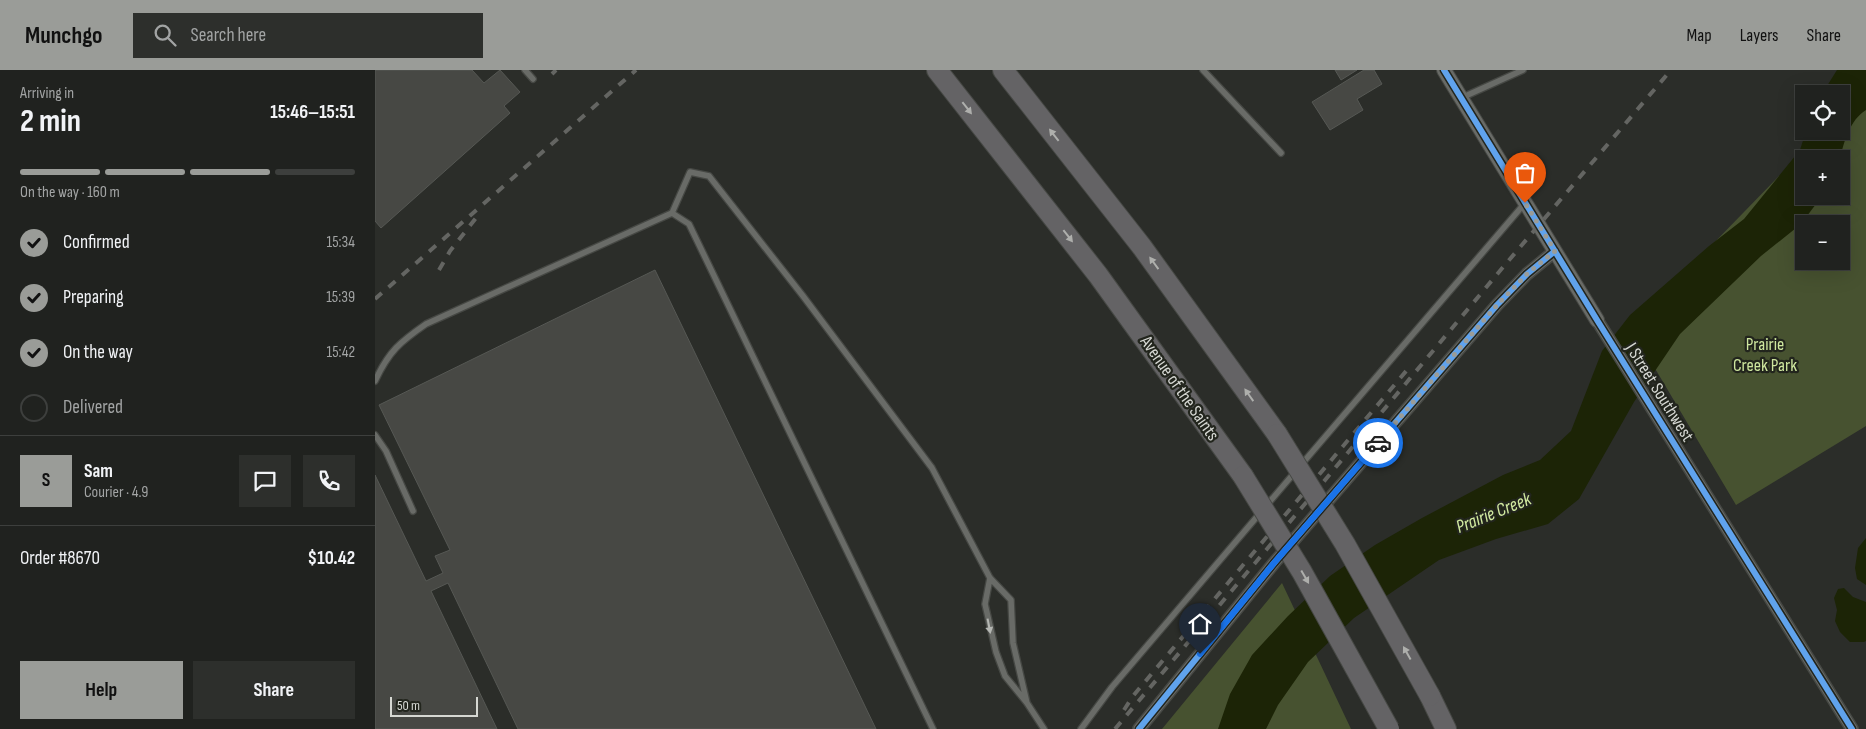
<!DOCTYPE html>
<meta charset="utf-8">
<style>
:root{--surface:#20221f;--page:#2d2f2c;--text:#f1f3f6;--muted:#a2a4a4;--line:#3d3f3d;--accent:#9a9c98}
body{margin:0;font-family:"Sofia Sans Condensed",sans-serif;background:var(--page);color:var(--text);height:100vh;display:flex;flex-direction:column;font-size:19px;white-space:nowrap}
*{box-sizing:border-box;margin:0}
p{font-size:16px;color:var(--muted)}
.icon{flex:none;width:28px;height:28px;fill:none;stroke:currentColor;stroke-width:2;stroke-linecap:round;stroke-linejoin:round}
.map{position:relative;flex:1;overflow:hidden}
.side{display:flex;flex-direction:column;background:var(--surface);width:375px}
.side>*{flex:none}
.fabs{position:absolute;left:1420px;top:15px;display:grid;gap:10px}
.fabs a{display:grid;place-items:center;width:55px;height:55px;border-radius:0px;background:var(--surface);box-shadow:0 5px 20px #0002,0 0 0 1px var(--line);font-size:25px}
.scale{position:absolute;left:15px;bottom:12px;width:88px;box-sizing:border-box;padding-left:5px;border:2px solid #d6d8d3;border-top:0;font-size:14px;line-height:18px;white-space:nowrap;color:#d6d8d3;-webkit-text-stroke:4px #22251d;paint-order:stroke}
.pin{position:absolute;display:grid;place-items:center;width:42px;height:42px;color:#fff;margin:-51px -21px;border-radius:50% 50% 50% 0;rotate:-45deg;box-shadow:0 0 5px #0007}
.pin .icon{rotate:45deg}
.courier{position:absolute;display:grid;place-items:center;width:50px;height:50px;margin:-25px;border:4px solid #1a73e8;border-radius:50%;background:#fff;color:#222;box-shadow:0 1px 6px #0007}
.overview em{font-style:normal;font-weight:700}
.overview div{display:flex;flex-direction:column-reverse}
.overview{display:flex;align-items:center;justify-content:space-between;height:85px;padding:0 20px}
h1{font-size:32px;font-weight:700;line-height:38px}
.bar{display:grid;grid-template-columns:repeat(4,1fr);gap:8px 5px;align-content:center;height:60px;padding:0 20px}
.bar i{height:6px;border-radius:4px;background:var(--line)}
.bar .current{background:var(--accent)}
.bar p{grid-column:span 4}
.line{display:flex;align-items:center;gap:12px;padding:0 20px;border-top:1px solid var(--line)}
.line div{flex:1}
.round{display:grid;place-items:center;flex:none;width:52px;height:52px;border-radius:0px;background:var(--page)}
ol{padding:0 20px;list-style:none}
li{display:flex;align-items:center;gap:15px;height:55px}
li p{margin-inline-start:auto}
li .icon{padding:5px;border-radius:50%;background:var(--accent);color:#111;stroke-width:4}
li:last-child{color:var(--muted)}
li i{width:28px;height:28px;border:2px solid var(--line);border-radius:50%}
.cta{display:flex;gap:10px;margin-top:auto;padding:10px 20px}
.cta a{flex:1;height:58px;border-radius:0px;background:var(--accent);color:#111;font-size:20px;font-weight:700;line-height:58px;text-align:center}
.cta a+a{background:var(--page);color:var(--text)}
header{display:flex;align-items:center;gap:30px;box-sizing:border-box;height:70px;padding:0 25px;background:var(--accent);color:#111}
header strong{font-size:24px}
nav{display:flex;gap:28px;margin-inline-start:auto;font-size:18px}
.search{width:350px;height:45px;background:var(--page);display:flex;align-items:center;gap:12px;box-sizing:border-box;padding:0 18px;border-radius:0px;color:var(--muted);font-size:19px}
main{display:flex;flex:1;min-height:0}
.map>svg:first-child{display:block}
.green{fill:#475230;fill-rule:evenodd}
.water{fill:#1c2406}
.building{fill:#474844;stroke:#565854}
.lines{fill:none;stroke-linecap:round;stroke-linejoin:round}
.service-casing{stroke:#464844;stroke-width:8}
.minor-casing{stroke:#464844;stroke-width:14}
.tertiary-casing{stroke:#464844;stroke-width:16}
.motorway-casing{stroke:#464844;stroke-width:22}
.service{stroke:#696b67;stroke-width:5.5}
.minor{stroke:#696b67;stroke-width:11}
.tertiary{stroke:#696b67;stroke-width:14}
.motorway{stroke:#646365;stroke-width:20}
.rail{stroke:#646562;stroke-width:4;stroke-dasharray:9 9;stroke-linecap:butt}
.motorway-bridge-casing{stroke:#464844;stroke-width:22;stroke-linecap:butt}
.motorway-bridge{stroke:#646365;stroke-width:20}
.cycleway-casing{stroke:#22251d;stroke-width:9}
.cycleway{stroke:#60a3ed;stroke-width:6}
.oneway{fill:#aeafac}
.oneway2{fill:#b5b7b3}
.done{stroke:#9a9c98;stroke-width:5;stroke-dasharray:0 9}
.route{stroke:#1a73e8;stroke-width:6}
.labels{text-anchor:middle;stroke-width:4.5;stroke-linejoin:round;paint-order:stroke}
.park-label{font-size:18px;fill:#cee69e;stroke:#22251d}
.street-label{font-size:18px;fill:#d6d8d3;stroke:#22251d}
.water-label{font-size:19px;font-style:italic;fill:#d1e9a0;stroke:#22251d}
</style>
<header>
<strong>Munchgo</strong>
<div class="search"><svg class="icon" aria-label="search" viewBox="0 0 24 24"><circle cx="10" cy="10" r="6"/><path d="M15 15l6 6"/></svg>Search here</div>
<nav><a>Map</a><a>Layers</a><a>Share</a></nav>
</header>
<main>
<section class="side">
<div class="overview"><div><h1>2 min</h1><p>Arriving in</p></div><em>15:46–15:51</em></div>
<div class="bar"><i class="current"></i><i class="current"></i><i class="current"></i><i></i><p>On the way · 160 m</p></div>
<ol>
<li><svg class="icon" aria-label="check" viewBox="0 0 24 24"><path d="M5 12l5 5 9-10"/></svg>Confirmed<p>15:34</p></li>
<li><svg class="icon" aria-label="check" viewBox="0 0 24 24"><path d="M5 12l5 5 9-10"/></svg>Preparing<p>15:39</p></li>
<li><svg class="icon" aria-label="check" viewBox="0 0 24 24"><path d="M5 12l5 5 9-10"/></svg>On the way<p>15:42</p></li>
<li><i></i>Delivered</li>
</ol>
<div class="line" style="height:90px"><b class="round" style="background:var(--accent);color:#111">S</b><div><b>Sam</b><p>Courier · 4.9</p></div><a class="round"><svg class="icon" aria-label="chat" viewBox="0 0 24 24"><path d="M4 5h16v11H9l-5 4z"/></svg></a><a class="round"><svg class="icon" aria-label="phone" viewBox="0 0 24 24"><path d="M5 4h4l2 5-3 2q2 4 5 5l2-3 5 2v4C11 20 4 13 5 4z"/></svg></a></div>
<div class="line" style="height:65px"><div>Order #8670</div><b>$10.42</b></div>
<div class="cta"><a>Help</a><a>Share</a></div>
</section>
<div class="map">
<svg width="1491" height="659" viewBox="0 0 1491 659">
<rect width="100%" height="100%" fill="#2b2d29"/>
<path class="green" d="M1491,29v327l-130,79 -105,-177 192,-197h18zM1429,89h37v37h-37zM1429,154h37v37h-37z
M907,513l69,146h-189z"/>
<path class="water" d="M1462,0h29v40c-16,10 -22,31 -26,49h-36v37h18l-21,28 -40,32 -81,78 -46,68 -55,97 -31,25 -52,15 -57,21 -85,58 -46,44 -30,43 -12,24h-48l12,-35 22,-39 36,-39 42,-40 45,-31 47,-27 81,-43 37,-15 31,-29 31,-80 28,-36 79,-69 35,-27 56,-69 6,-19h35v-37h-19z
M1491,468v47l-9,-6 -2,-11 3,-20z
M1469,518l9,9 13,5v39l-2,1h-14l-10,-10 -5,-11 2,-11 -3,-12 4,-9z"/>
<path class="building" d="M0,0h97l12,13 16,-13 20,22 -16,14 6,7 -129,115 -6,-7z
M960,0h22l-16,10z
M989,0h10l8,14 -25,15 6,11 -33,20 -18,-28z
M280,200l221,459h-358l-70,-146 -17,8 66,138h-122v-254l51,106 17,-8 -8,-17 15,-6 -71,-145z"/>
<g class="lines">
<defs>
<path id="service" d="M150,0l8,9
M828,0l78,83
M1086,28l62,-28
M297,143l18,-41 19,4 94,120 129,172 58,110 21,22 2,43 14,60 -22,-27 -9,-24 -11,-48 5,-26
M0,311c14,-30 25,-39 51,-57l246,-111 17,11 244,505
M0,365l11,16 27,60
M926,395l224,-262
M652,633l17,26
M706,659l31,-42 183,-215"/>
<path id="minor" d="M1222,250l255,409
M764,659l135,-166 223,-258 30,-31 28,-23"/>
<path id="tertiary" d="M1069,0l153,250"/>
<path id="motorway" d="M562,0l161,205 145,201
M628,0l139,177 135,187
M1055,626l16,33"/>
</defs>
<use href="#service" class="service-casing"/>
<use href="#minor" class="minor-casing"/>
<use href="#tertiary" class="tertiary-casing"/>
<use href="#motorway" class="motorway-casing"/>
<use href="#service" class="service"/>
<use href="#minor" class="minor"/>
<use href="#tertiary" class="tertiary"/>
<use href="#motorway" class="motorway"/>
<path class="rail" d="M177,4l4,-4
M64,200l11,-19 26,-33
M0,229l261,-229
M749,640l9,-14 274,-326
M740,659l200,-237 189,-226 167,-196"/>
<defs>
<path id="motorway-bridge" d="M902,364l68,110 85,152
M868,406l59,96 87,157"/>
</defs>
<use href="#motorway-bridge" class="motorway-bridge-casing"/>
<use href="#motorway-bridge" class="motorway-bridge"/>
<defs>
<path id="cycleway" d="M1069,0l153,250 255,409
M764,659l135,-166 223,-258 30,-31 28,-23"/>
</defs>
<use href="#cycleway" class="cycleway-casing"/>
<use href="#cycleway" class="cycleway"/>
</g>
<defs><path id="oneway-solid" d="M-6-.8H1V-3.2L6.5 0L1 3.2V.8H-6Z" transform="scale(1.25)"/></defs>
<g class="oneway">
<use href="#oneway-solid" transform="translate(592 38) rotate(52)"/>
<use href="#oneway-solid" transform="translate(679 65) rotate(-128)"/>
<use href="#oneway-solid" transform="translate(693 166) rotate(52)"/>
<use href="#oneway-solid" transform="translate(779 193) rotate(-126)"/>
<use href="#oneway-solid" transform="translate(874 325) rotate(-125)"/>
<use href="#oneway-solid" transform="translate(930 507) rotate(60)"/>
<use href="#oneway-solid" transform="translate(1032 583) rotate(-119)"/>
</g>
<use class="oneway2" href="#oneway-solid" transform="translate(614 556) rotate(79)"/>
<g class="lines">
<path class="done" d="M1003,373l119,-138 30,-31 28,-23 -30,-48"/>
<path class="route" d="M825,584l74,-91 104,-120"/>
</g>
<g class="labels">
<g class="park-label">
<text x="1390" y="280">Prairie<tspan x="1390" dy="21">Creek Park</tspan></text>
</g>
<g class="street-label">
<text transform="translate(805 318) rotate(55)" y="6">Avenue of the Saints</text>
<text transform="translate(1285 322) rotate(58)" y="6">J Street Southwest</text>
</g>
<g class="water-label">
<text transform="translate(1118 442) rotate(-22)" y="7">Prairie Creek</text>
</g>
</g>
</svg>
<div class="fabs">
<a><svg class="icon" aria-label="locate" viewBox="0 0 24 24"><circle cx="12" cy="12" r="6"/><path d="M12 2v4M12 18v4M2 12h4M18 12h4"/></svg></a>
<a>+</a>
<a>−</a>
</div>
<div class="scale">50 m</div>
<div class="pin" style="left:1150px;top:133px;background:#ea580c"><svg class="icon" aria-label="bag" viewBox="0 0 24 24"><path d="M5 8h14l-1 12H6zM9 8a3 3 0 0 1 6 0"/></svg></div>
<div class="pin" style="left:825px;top:584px;background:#1f2937"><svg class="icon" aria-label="home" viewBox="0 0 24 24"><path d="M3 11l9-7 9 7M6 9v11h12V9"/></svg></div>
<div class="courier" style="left:1003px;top:373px"><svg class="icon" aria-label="car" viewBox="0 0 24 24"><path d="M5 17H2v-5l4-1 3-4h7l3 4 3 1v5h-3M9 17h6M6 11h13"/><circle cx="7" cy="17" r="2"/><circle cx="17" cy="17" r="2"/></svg></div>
</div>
</main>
